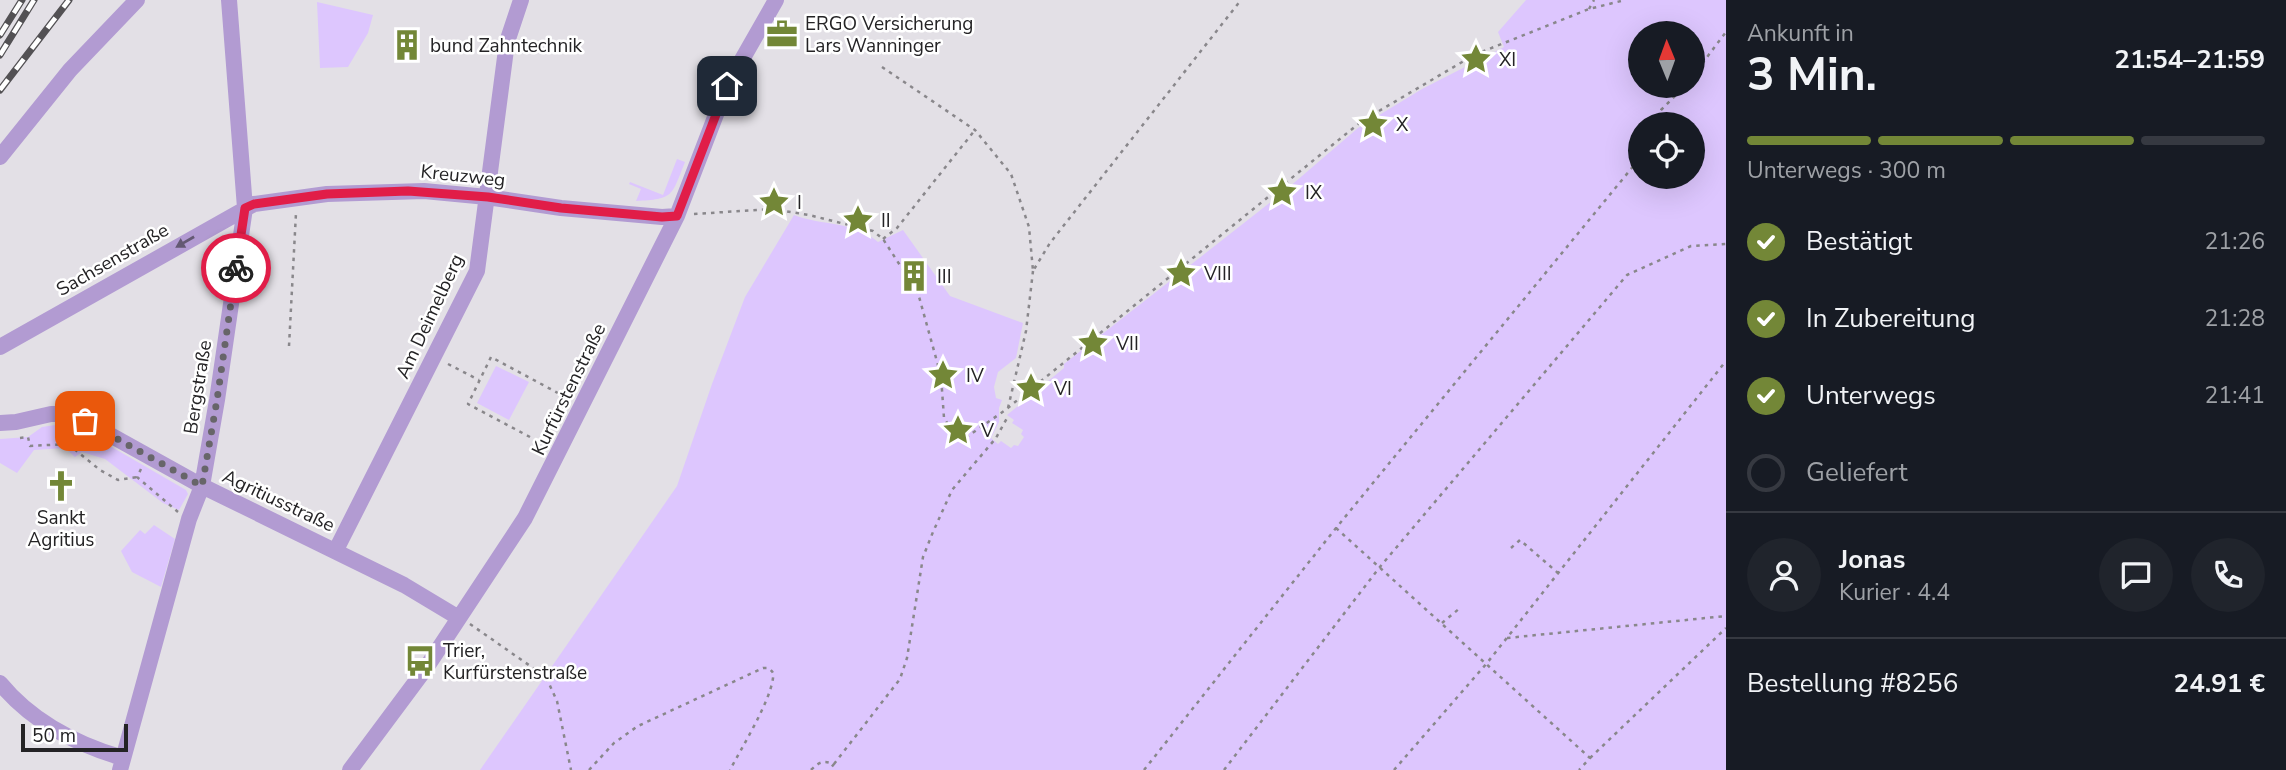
<!DOCTYPE html>
<html lang="de">
<meta charset="utf-8">
<style>
:root{--surface:#171b24;--page:#20242c;--text:#f1f3f6;--muted:#9ea1a6;--line:#363941;--accent:#738737}
body{margin:0;font-family:"Nunito Sans",sans-serif;background:var(--page);color:var(--text);height:100vh;display:flex;flex-direction:column;font-size:26px;white-space:nowrap}
*{box-sizing:border-box;margin:0}
p{font-size:23px;color:var(--muted)}
.icon{flex:none;width:38px;height:38px;fill:none;stroke:currentColor;stroke-width:2;stroke-linecap:round;stroke-linejoin:round}
.map{position:relative;flex:1;overflow:hidden}
.details{display:flex;flex-direction:column;background:var(--surface);width:560px}
.details>*{flex:none}
.needle{width:46px;rotate:359deg}
.controls{position:absolute;left:1628px;top:21px;display:grid;gap:14px}
.controls a{display:grid;place-items:center;width:77px;height:77px;border-radius:50%;background:var(--surface);box-shadow:0 7px 28px #0002;font-size:35px}
.scale{position:absolute;left:21px;bottom:18px;width:107px;box-sizing:border-box;padding-left:7px;border:4px solid #242325;border-top:0;font-size:19px;line-height:24px;white-space:nowrap;color:#242325;-webkit-text-stroke:5px #fff;paint-order:stroke}
.pin{position:absolute;display:grid;place-items:center;width:60px;height:60px;color:#fff;margin:-30px;border-radius:14px;box-shadow:0 4px 10px #0006}
.courier{position:absolute;display:grid;place-items:center;width:70px;height:70px;margin:-35px;border:5px solid #e11d48;border-radius:50%;background:#fff;color:#222;box-shadow:0 2px 9px #0007}
.head em{font-style:normal;font-weight:700}
.head div{display:flex;flex-direction:column-reverse}
.head{display:flex;align-items:center;justify-content:space-between;height:119px;padding:0 21px}
h1{font-size:46px;font-weight:700;line-height:52px}
.bar{display:grid;grid-template-columns:repeat(4,1fr);gap:10px 7px;align-content:center;height:84px;padding:0 21px}
.bar i{height:9px;border-radius:5px;background:var(--line)}
.bar .current{background:var(--accent)}
.bar p{grid-column:span 4}
.line{display:flex;align-items:center;gap:18px;padding:0 21px;border-top:2px solid var(--line)}
.line div{flex:1}
.round{display:grid;place-items:center;flex:none;width:74px;height:74px;border-radius:37px;background:var(--page)}
ol{padding:0 21px;list-style:none}
li{display:flex;align-items:center;gap:21px;height:77px}
li p{margin-inline-start:auto}
li .icon{padding:7px;border-radius:50%;background:var(--accent);color:#fff;stroke-width:4}
li:last-child{color:var(--muted)}
li i{width:38px;height:38px;border:4px solid var(--line);border-radius:50%}
main{display:flex;flex:1;min-height:0}
.map>svg:first-child{display:block}
.green{fill:#ddc6fe;fill-rule:evenodd}
.lines{fill:none;stroke-linecap:round;stroke-linejoin:round}
.path{stroke:#89878b;stroke-width:2.5;stroke-dasharray:3.5 5;stroke-linecap:butt}
.minor{stroke:#b29bd2;stroke-width:16}
.rail-casing{stroke:#535154;stroke-width:7}
.rail{stroke:#fff;stroke-width:4.5;stroke-dasharray:13;stroke-linecap:butt}
.oneway{fill:#645973}
.done{stroke:#676569;stroke-width:7;stroke-dasharray:0 12.6}
.route{stroke:#e11d48;stroke-width:9}
.labels{text-anchor:middle;stroke-width:5;stroke-linejoin:round;paint-order:stroke}
.poi-label{font-size:19px;fill:#242325;stroke:#fff;text-anchor:start}
.street-label{font-size:19px;fill:#242325;stroke:#fff}
</style>
<main>
<div class="map">
<svg width="1726" height="770" viewBox="0 0 1726 770">
<rect width="100%" height="100%" fill="#e3e0e6"/>
<path class="green" d="M1526,0h200v770h-1246l197,-284 35,-102 33,-87 49,-82c29,11 60,6 84,27l25,-12 47,66 73,27 -7,35 -18,14 -4,15 2,11 6,2 -3,8v14l-8,16 7,6 3,-3 10,7 3,-3 4,1 6,-9 -3,-3 2,-4 -11,-7 2,-3 -7,-5 57,-47v-4l217,-170 77,-66 64,-39 82,-42 -6,-15zM1640,33h52v53h-52zM1640,124h52v53h-52z
M317,2l56,13 -5,18 -20,34 -28,1z
M677,159l8,3c-14,35 -11,37 -49,39l5,-12 -12,-5 1,-2 33,13z
M496,366l33,16 -20,38 -32,-17z
M62,424l29,11 95,55 2,4 -9,16 -16,-7 -58,-44 -23,-7 -7,5 -10,-9 -31,2 -17,23 -17,-10v-24l28,-2 14,-10z
M154,525l21,14 -14,48 -29,-15 -11,-21 19,-21 5,4z"/>
<g class="lines">
<path class="path" d="M1589,9l5,-9
M882,67l93,63 36,44 18,53 4,44 17,-28 191,-243
M1692,77l34,-45
M1651,124l10,-14 24,-24
M694,214l78,-5 37,6 64,16 10,8 35,54 23,83 3,42 9,14 15,4 36,-25 358,-290 112,-66 115,-46 36,-9
M883,239l14,-11 78,-98
M289,346l7,-133
M448,364l31,16
M1008,408l18,-77 7,-60
M20,438l8,-1 2,9 37,-2 9,-9
M68,444l32,26 18,10 19,-3
M545,445l-77,-41 23,-47 78,42
M141,469l-4,8 41,35
M1336,528l254,230 -11,12
M1511,548l9,-8 38,33
M1442,623l18,-15
M470,624l76,53 11,24 14,69
M1507,638l219,-22
M1590,758l136,-130
M834,764l66,-85 7,-21 16,-101 10,-25 19,-42 44,-52 11,-20
M589,770l25,-27 24,-17 125,-58h6c4,5 5,4 4,10 -3,24 -31,69 -43,92
M811,770c8,-8 12,-10 23,-6l-5,6
M1144,770l192,-242 304,-370
M1224,770l155,-202 248,-293 64,-29 35,-2
M1394,770l93,-107 239,-302"/>
<path class="minor" d="M0,157l70,-87 67,-70
M0,347l254,-143 73,-10 97,-3 63,6 74,11 101,9 15,-1
M0,423l16,-1 35,-8h12l22,7 117,65 202,99 55,33
M336,550l141,-279 30,-229 14,-42
M0,683c32,39 75,61 123,75
M120,770l69,-251 13,-33 15,-86 28,-192 -16,-208
M350,770l76,-102 99,-150 152,-302 50,-130 49,-86"/>
<defs>
<path id="rail" d="M0,35l22,-35
M0,55l34,-55
M0,90l69,-90"/>
</defs>
<use href="#rail" class="rail-casing"/>
<use href="#rail" class="rail"/>
</g>
<defs><path id="oneway-solid" d="M-6-.8H1V-3.2L6.5 0L1 3.2V.8H-6Z" transform="scale(1.75)"/></defs>
<use class="oneway" href="#oneway-solid" transform="translate(185 242) rotate(150)"/>
<g class="lines">
<path class="done" d="M85,421l117,65 15,-86 19,-132"/>
<path class="route" d="M236,268l9,-60 9,-4 73,-10 81,-3 80,6 73,11 101,9 15,-1 50,-130"/>
</g>
<defs>
<symbol id="office-bare" viewBox="-9 -9 18 18"><path d="M-6-3h4V-5.5h4V-3h4V5H-6ZM-1-4.5V-3h2v-1.5ZM-6 0V1H6V0Z" fill="#738737" stroke="#fff" stroke-width="2.5" paint-order="stroke"/></symbol>
<symbol id="building-bare" viewBox="-9 -9 18 18"><path d="M-4-6H4V6H1V3H-1V6H-4ZM-2.5-4.3h1.7v1.8h-1.7ZM.8-4.3h1.7v1.8H.8ZM-2.5-1h1.7V.8h-1.7ZM.8-1h1.7V.8H.8Z" fill="#738737" stroke="#fff" stroke-width="2.5" paint-order="stroke"/></symbol>
<symbol id="sight-bare" viewBox="-9 -9 18 18"><path d="M0-6L1.8-2.2L6-1.7L2.9 1.2L3.7 5.4L0 3.3L-3.7 5.4L-2.9 1.2L-6-1.7L-1.8-2.2Z" fill="#738737" stroke="#fff" stroke-width="2.5" paint-order="stroke"/></symbol>
<symbol id="church-bare" viewBox="-9 -9 18 18"><path d="M-1.2-6h2.4v3.5h3.3v2.4h-3.3V6h-2.4V-.1h-3.3v-2.4h3.3Z" fill="#738737" stroke="#fff" stroke-width="2.5" paint-order="stroke"/></symbol>
<symbol id="bus-bare" viewBox="-9 -9 18 18"><path d="M-5-6H5V4H4V6H2V4H-2V6H-4V4H-5ZM-3.5-4V0h7V-4ZM-3.5 1.2v1.5H-2V1.2ZM2 1.2v1.5H3.5V1.2Z" fill="#738737" stroke="#fff" stroke-width="2.5" paint-order="stroke"/></symbol>
</defs>
<g fill-rule="evenodd">
<use href="#office-bare" x="760" y="12" width="44" height="44"/>
<use href="#building-bare" x="385" y="23" width="44" height="44"/>
<use href="#sight-bare" x="1454" y="37" width="44" height="44"/>
<use href="#sight-bare" x="1351" y="102" width="44" height="44"/>
<use href="#sight-bare" x="1260" y="170" width="44" height="44"/>
<use href="#sight-bare" x="752" y="180" width="44" height="44"/>
<use href="#sight-bare" x="836" y="198" width="44" height="44"/>
<use href="#sight-bare" x="1159" y="251" width="44" height="44"/>
<use href="#building-bare" x="892" y="254" width="44" height="44"/>
<use href="#sight-bare" x="1071" y="321" width="44" height="44"/>
<use href="#sight-bare" x="921" y="353" width="44" height="44"/>
<use href="#sight-bare" x="1009" y="366" width="44" height="44"/>
<use href="#sight-bare" x="936" y="408" width="44" height="44"/>
<use href="#church-bare" x="39" y="464" width="44" height="44"/>
<use href="#bus-bare" x="398" y="639" width="44" height="44"/>
</g>
<g class="labels">
<g class="poi-label">
<text x="805" y="30">ERGO Versicherung<tspan x="805" dy="22">Lars Wanninger</tspan></text>
<text x="430" y="52">bund Zahntechnik</text>
<text x="1499" y="66">XI</text>
<text x="1396" y="131">X</text>
<text x="1305" y="199">IX</text>
<text x="797" y="209">I</text>
<text x="881" y="227">II</text>
<text x="1204" y="280">VIII</text>
<text x="937" y="283">III</text>
<text x="1116" y="350">VII</text>
<text x="966" y="382">IV</text>
<text x="1054" y="395">VI</text>
<text x="981" y="437">V</text>
<text x="61" y="524" text-anchor="middle">Sankt<tspan x="61" dy="22">Agritius</tspan></text>
<text x="443" y="657">Trier,<tspan x="443" dy="22">Kurfürstenstraße</tspan></text>
</g>
<g class="street-label">
<text transform="translate(463 175) rotate(6)" y="7">Kreuzweg</text>
<text transform="translate(112 259) rotate(-30)" y="7">Sachsenstraße</text>
<text transform="translate(429 316) rotate(-65)" y="7">Am Deimelberg</text>
<text transform="translate(197 387) rotate(-81)" y="7">Bergstraße</text>
<text transform="translate(568 389) rotate(-64)" y="7">Kurfürstenstraße</text>
<text transform="translate(279 500) rotate(25)" y="7">Agritiusstraße</text>
</g>
</g>
</svg>
<div class="controls">
<a><svg class="needle" viewBox="-14 -14 28 28"><path d="M0-13l5 13h-10z" fill="#e53935"/><path d="M0 13l5-13h-10z" fill="#9ea1a6"/></svg></a>
<a><svg class="icon" aria-label="locate" viewBox="0 0 24 24"><circle cx="12" cy="12" r="6"/><path d="M12 2v4M12 18v4M2 12h4M18 12h4"/></svg></a>
</div>
<div class="scale">50 m</div>
<div class="pin" style="left:85px;top:421px;background:#ea580c"><svg class="icon" aria-label="bag" viewBox="0 0 24 24"><path d="M5 8h14l-1 12H6zM9 8a3 3 0 0 1 6 0"/></svg></div>
<div class="pin" style="left:727px;top:86px;background:#1f2937"><svg class="icon" aria-label="home" viewBox="0 0 24 24"><path d="M3 11l9-7 9 7M6 9v11h12V9"/></svg></div>
<div class="courier" style="left:236px;top:268px"><svg class="icon" aria-label="bike" viewBox="0 0 24 24"><circle cx="6" cy="16" r="4"/><circle cx="18" cy="16" r="4"/><path d="M6 16l4-8h5l3 8M10 8l3 8H6M13 5h3"/></svg></div>
</div>
<section class="details">
<div class="head"><div><h1>3 Min.</h1><p>Ankunft in</p></div><em>21:54–21:59</em></div>
<div class="bar"><i class="current"></i><i class="current"></i><i class="current"></i><i></i><p>Unterwegs · 300 m</p></div>
<ol>
<li><svg class="icon" aria-label="check" viewBox="0 0 24 24"><path d="M5 12l5 5 9-10"/></svg>Bestätigt<p>21:26</p></li>
<li><svg class="icon" aria-label="check" viewBox="0 0 24 24"><path d="M5 12l5 5 9-10"/></svg>In Zubereitung<p>21:28</p></li>
<li><svg class="icon" aria-label="check" viewBox="0 0 24 24"><path d="M5 12l5 5 9-10"/></svg>Unterwegs<p>21:41</p></li>
<li><i></i>Geliefert</li>
</ol>
<div class="line" style="height:126px"><a class="round"><svg class="icon" aria-label="person" viewBox="0 0 24 24"><circle cx="12" cy="8" r="4"/><path d="M4 21q1-7 8-7t8 7"/></svg></a><div><b>Jonas</b><p>Kurier · 4.4</p></div><a class="round"><svg class="icon" aria-label="chat" viewBox="0 0 24 24"><path d="M4 5h16v11H9l-5 4z"/></svg></a><a class="round"><svg class="icon" aria-label="phone" viewBox="0 0 24 24"><path d="M5 4h4l2 5-3 2q2 4 5 5l2-3 5 2v4C11 20 4 13 5 4z"/></svg></a></div>
<div class="line" style="height:91px"><div>Bestellung #8256</div><b>24.91 €</b></div>
</section>
</main>
